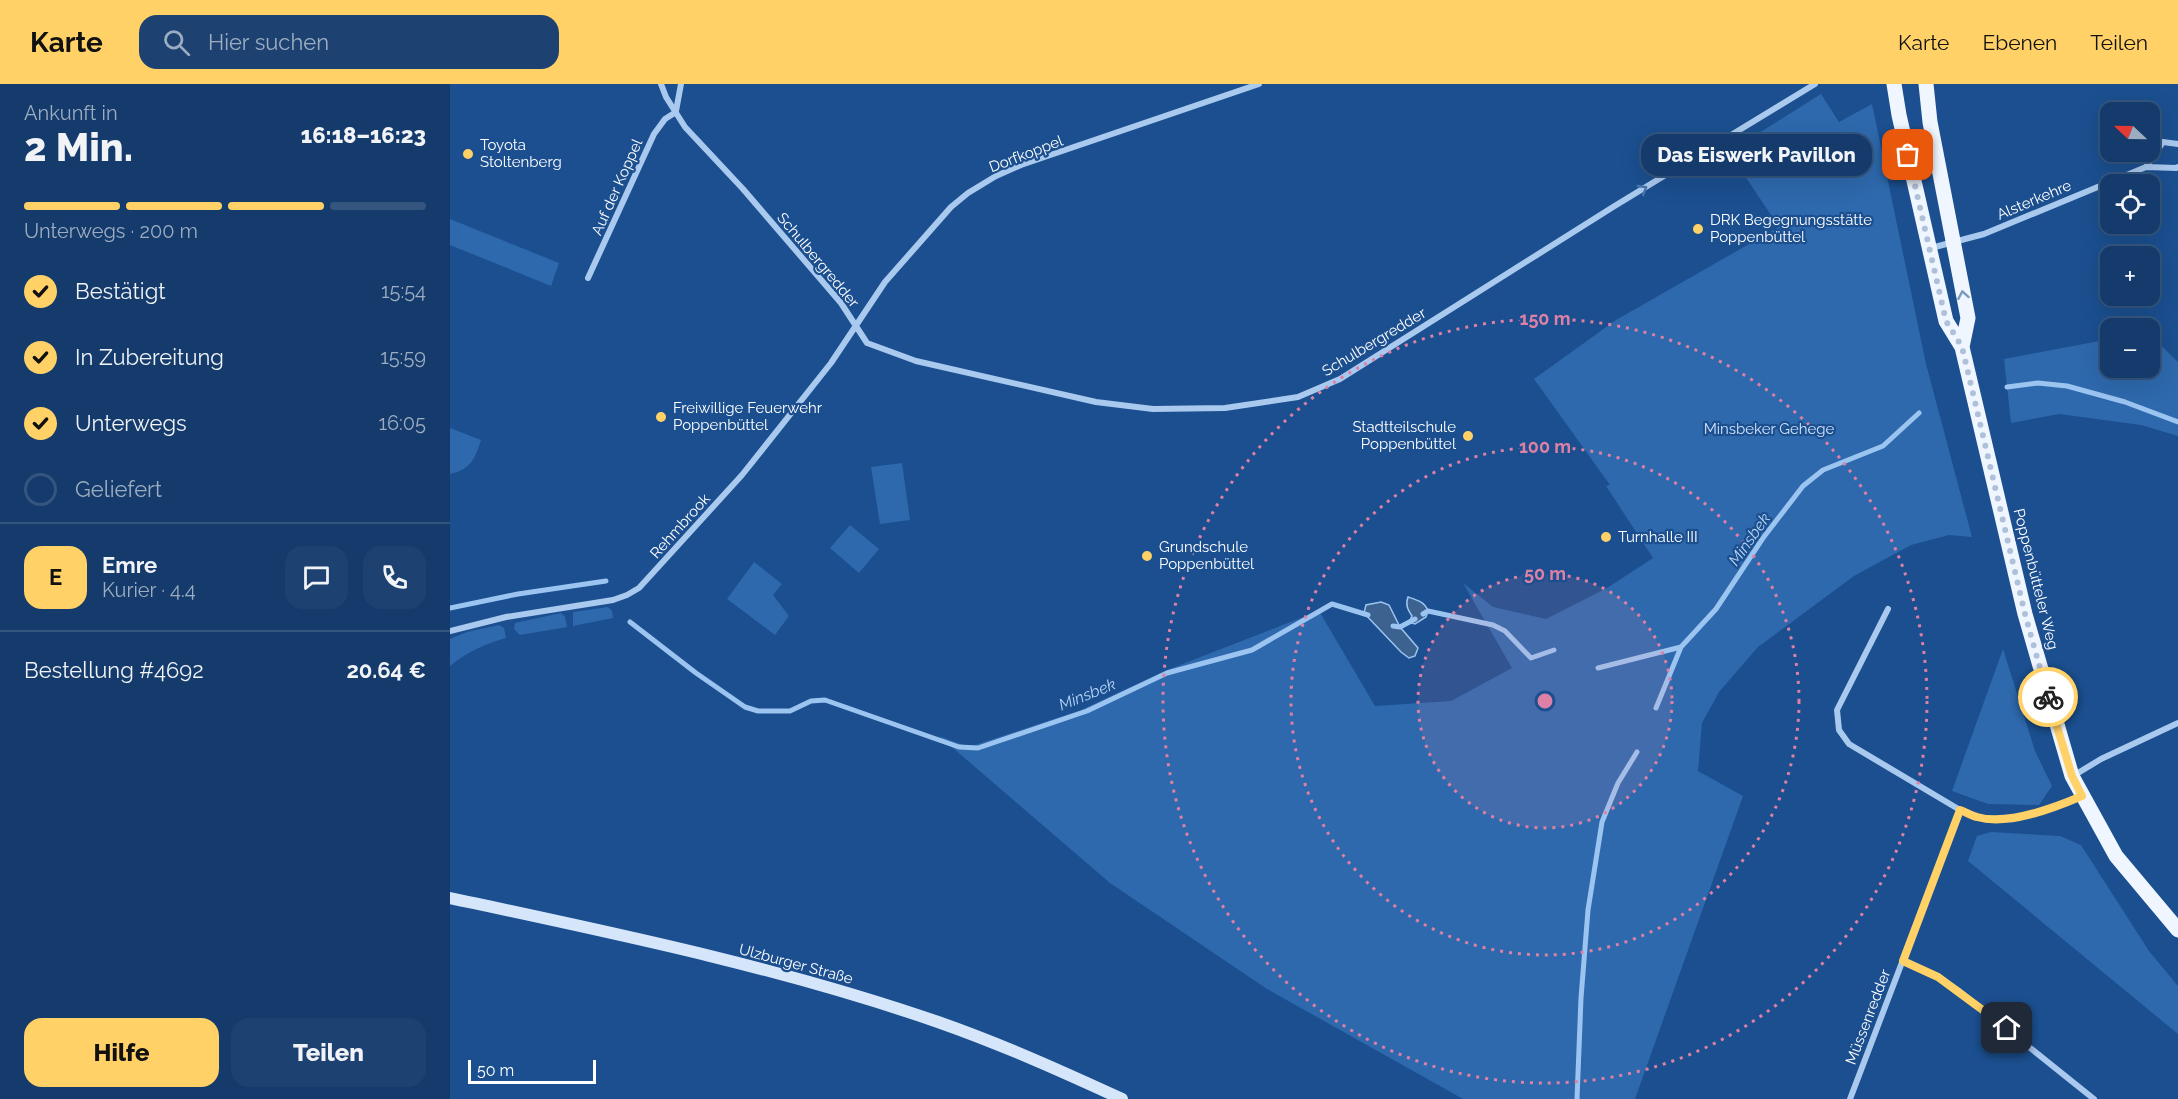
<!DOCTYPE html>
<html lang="de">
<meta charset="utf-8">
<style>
:root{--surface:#143b6b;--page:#1d4271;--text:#f1f3f6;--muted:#9dadc1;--line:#33557e;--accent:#ffd166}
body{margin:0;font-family:Raleway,sans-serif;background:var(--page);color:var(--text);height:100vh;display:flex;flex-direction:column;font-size:22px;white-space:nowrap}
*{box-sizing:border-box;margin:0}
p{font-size:20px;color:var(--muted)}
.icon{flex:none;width:33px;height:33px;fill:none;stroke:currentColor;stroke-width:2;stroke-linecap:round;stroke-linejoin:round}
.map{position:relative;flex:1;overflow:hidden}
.panel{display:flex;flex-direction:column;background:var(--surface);width:450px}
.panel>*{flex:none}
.needle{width:39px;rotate:292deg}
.controls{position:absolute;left:1650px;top:18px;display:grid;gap:12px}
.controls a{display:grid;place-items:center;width:60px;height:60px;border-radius:12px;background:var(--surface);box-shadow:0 6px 24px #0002,0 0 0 2px var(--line);font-size:30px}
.scale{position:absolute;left:18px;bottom:15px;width:128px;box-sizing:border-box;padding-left:6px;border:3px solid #fff;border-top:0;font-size:16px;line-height:21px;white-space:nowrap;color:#fff;-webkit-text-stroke:4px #1b4f8f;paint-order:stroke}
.pin{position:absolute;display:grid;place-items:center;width:51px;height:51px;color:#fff;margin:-26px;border-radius:12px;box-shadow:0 3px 9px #0006}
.courier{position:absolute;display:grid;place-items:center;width:60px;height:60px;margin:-30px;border:4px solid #ffd166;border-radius:50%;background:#fff;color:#222;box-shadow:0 2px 8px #0007}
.bubble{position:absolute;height:42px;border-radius:18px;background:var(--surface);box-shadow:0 6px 24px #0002,0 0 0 2px var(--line);font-size:20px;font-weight:800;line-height:42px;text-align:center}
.headline em{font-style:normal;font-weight:800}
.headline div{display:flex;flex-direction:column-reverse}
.headline{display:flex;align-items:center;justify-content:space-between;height:102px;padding:0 24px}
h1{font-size:39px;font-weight:800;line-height:45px}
.bar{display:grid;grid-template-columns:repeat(4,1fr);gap:9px 6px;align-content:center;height:72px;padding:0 24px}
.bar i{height:8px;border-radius:4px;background:var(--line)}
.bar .active{background:var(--accent)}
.bar p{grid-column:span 4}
.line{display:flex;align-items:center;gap:15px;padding:0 24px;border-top:2px solid var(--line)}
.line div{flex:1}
.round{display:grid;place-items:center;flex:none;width:63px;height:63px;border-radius:18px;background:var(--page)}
ol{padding:0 24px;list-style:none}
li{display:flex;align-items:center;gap:18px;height:66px}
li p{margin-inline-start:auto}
li .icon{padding:6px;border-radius:50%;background:var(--accent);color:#111;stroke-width:4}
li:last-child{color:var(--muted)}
li i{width:33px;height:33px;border:3px solid var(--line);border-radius:50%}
.primary-button{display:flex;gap:12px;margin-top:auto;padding:12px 24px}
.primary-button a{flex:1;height:69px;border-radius:18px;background:var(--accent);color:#111;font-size:24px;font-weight:800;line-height:69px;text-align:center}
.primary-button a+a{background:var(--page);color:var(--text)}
header{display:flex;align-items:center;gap:36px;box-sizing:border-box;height:84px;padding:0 30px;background:var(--accent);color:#111}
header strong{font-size:28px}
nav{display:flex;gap:33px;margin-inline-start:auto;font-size:21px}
.search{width:420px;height:54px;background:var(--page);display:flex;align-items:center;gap:15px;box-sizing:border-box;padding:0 21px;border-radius:18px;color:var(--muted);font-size:22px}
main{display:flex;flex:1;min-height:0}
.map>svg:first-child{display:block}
.green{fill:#2e69ad}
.water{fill:#3c6290;stroke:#9cc4f0;stroke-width:1.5}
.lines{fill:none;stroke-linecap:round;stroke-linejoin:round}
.stream{stroke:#9cc4f0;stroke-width:5}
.street{stroke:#a9c9ee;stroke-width:6}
.secondary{stroke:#d6e6fa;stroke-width:12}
.primary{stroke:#f0f6ff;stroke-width:15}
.oneway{stroke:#4674ac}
.oneway2{stroke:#7b9ac1}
.done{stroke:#afc1d8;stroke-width:6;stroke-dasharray:0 10.8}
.route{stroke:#ffd166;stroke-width:8}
.ring{fill:none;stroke:#dd80a5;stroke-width:3;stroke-dasharray:3 6}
.poi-dot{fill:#ffd166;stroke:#1b4f8f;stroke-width:2}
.labels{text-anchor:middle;stroke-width:4.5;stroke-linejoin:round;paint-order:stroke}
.poi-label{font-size:15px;fill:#fff;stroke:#1b4f8f;text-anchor:start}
.street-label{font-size:15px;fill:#fff;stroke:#1b4f8f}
.park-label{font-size:15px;fill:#cfe3fa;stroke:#1b4f8f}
.water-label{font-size:16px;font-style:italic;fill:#b5d3f5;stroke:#1b4f8f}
.centre{fill:#dd80a5;stroke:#1b4f8f;stroke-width:3}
.ring-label{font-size:18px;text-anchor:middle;font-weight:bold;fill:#dd80a5;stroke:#1b4f8f;stroke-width:4.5;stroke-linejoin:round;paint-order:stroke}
</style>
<header>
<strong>Karte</strong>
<div class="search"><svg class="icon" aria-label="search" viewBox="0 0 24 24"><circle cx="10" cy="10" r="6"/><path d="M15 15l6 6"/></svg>Hier suchen</div>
<nav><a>Karte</a><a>Ebenen</a><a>Teilen</a></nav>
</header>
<main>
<section class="panel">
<div class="headline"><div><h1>2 Min.</h1><p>Ankunft in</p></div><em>16:18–16:23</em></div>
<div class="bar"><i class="active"></i><i class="active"></i><i class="active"></i><i></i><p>Unterwegs · 200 m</p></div>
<ol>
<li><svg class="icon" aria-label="check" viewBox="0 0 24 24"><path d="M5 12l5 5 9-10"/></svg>Bestätigt<p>15:54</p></li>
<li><svg class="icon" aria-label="check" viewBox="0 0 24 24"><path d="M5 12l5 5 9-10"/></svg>In Zubereitung<p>15:59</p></li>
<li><svg class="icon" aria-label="check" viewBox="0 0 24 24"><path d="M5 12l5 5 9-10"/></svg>Unterwegs<p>16:05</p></li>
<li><i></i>Geliefert</li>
</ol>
<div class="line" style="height:108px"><b class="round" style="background:var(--accent);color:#111">E</b><div><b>Emre</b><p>Kurier · 4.4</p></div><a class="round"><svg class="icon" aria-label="chat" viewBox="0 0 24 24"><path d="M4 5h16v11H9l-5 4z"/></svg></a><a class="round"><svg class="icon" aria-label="phone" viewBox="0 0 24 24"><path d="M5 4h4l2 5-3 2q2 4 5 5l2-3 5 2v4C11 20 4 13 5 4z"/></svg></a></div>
<div class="line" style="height:78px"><div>Bestellung #4692</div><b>20.64 €</b></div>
<div class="primary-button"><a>Hilfe</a><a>Teilen</a></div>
</section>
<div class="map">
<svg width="1728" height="1015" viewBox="0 0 1728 1015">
<rect width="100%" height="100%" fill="#1b4f8f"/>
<path class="green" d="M1371,10l18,28 33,-18 54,260 46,173 -23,-2 -38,10 -57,31 -96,71 -39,45 -17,31 -4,48 45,25 -108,303h-172l-196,-110 -157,-106 -171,-147 24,9h12l106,-35 86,-40 152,-59 56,95 76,-5 61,-33 -49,-85 30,24 53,12 61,-31 46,-30 -47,-72 4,-1 -76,-106 82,-59 163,-93 -50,-75z
M0,135l109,44 -8,23 -101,-41z
M1700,251l28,27v74l-37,-11 -82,-11 -48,9 -7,-64 106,-20v29h40z
M0,344l31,12c-6,19 -10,29 -31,34z
M452,379l8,57 -30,4 -9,-57z
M400,441l29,24 -20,24 -29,-25z
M304,478l28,22 -9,11 16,21 -14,19 -48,-36z
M158,523l4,4 1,7 -40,8v-14z
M111,529l4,4 2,10 -47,8 -6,-6 1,-6z
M49,541l5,3 2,10c-21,6 -39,14 -56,28v-27l17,-7z
M1553,565l32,102 17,35 -13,19 -51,-1 -36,-13z
M1541,748l69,4 21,9 68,106 29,35v48l-210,-173 9,-25z"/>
<path class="water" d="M958,513c9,3 17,5 20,14l-2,6 -11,7 -6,-2 3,-6c-4,-6 -7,-11 -4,-19z
M931,518l8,3 11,22 18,21 -3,8 -6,2 -8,-6 -37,-39 2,-8z"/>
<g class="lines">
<path class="stream" d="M1557,303l31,-4 29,3 58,16 53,20
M0,524l68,-14 88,-13
M973,530l5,-3 65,14 12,6 26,27 23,-8
M180,538l66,51 49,34 13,4h32l21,-10 14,-1 134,47 19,1 109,-37 80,-38 85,-23 80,-46 36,11
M943,542l7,1 15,-8
M1148,584l83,-21 35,-38 47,-71 40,-52 20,-16 60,-24 36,-33
M1206,624l25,-61
M1127,1015l4,-101 7,-88 14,-88 16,-39 19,-31"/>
<path class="street" d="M211,0l5,13 19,30 58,62 98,114 26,40 49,18 180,41 57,7 72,-1 73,-11 42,-18 273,-172 202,-123
M226,27l5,-27
M1696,83l17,-25 15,2
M1481,164l53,-14 162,-67 30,1 2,-1
M138,194l66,-144 11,-15 11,-7
M0,547l56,-14 107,-17 14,-5 12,-7 103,-113 89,-112 54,-81 66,-75 17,-14 28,-17 25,-11 238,-81
M1623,692l28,-17 77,-36
M1510,726c6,2 11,6 17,7 31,9 77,-9 105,-21
M1453,877l35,16 21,14 135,108
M1400,1015l110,-289 -111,-66 -10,-14 -2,-20 51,-101"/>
<path class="secondary" d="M0,814c164,35 329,69 488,124 63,22 123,49 184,77"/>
<path class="primary" d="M1444,0l5,31 47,206 16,26 63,267 47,162 44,80 62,74
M1476,0l4,38 38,196 -6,29"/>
</g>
<defs><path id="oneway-chevron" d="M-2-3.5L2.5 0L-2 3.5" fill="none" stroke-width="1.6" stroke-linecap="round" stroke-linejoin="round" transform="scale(1.5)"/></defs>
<use class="oneway" href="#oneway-chevron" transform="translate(1193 105) rotate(-31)"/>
<use class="oneway2" href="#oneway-chevron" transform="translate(1513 211) rotate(-100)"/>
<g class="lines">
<path class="done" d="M1458,71l38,166 16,26 63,267 23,83"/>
<path class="route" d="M1557,944l-69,-51 -35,-16 57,-151c6,2 11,6 17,7 31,9 77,-9 105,-21l-10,-20 -24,-79"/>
</g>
<circle cx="1095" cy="617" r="127" fill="#dd80a5" fill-opacity=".12"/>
<g class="ring">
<circle cx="1095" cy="617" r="127"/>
<circle cx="1095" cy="617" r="254"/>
<circle cx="1095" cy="617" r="382"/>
</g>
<g class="poi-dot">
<circle cx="18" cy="70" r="6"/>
<circle cx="1248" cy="145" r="6"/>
<circle cx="211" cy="333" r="6"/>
<circle cx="1018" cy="352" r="6"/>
<circle cx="1156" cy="453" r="6"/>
<circle cx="697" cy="472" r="6"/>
</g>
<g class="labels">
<g class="poi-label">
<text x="30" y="66">Toyota<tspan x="30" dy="17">Stoltenberg</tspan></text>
<text x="1260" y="141">DRK Begegnungsstätte<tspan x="1260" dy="17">Poppenbüttel</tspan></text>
<text x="223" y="329">Freiwillige Feuerwehr<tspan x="223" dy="17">Poppenbüttel</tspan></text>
<text x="1006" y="348" text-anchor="end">Stadtteilschule<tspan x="1006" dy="17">Poppenbüttel</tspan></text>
<text x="1168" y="458">Turnhalle III</text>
<text x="709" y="468">Grundschule<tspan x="709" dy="17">Poppenbüttel</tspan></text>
</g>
<g class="street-label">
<text transform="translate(576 70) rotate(-21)" y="5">Dorfkoppel</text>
<text transform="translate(167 103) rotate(-66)" y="5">Auf der Koppel</text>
<text transform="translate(1584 116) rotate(-23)" y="5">Alsterkehre</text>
<text transform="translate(368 176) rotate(50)" y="5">Schulbergredder</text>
<text transform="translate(924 258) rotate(-31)" y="5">Schulbergredder</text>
<text transform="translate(230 442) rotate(-48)" y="5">Rehmbrook</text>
<text transform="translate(1586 495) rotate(76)" y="5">Poppenbütteler Weg</text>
<text transform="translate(346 880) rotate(15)" y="5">Ulzburger Straße</text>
<text transform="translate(1418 933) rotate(-69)" y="5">Müssenredder</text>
</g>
<g class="park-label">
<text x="1319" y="350">Minsbeker Gehege</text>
</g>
<g class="water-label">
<text transform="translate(1299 455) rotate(-55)" y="6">Minsbek</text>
<text transform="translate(637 610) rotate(-22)" y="6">Minsbek</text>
</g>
</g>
<circle cx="1095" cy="617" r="9" class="centre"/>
<g class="ring-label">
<text x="1095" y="241">150 m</text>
<text x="1095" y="369">100 m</text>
<text x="1095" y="496">50 m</text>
</g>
</svg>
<div class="controls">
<a><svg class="needle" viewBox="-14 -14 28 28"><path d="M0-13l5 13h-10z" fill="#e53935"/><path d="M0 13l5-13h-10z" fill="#9dadc1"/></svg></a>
<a><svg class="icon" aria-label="locate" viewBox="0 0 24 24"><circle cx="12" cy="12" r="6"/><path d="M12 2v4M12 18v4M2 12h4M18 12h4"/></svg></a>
<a>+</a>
<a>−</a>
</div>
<div class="scale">50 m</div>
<div class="pin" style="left:1458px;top:71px;background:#ea580c"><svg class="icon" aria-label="bag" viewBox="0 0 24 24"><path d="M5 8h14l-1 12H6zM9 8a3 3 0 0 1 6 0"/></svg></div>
<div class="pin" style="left:1557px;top:944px;background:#1f2937"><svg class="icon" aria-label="home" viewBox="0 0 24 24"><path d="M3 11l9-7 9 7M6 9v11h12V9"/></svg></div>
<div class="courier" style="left:1598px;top:613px"><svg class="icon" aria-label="bike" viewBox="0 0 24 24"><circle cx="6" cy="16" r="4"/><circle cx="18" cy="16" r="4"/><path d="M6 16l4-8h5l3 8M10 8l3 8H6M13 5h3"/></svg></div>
<div class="bubble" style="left:1191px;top:50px;width:231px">Das Eiswerk Pavillon</div>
</div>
</main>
